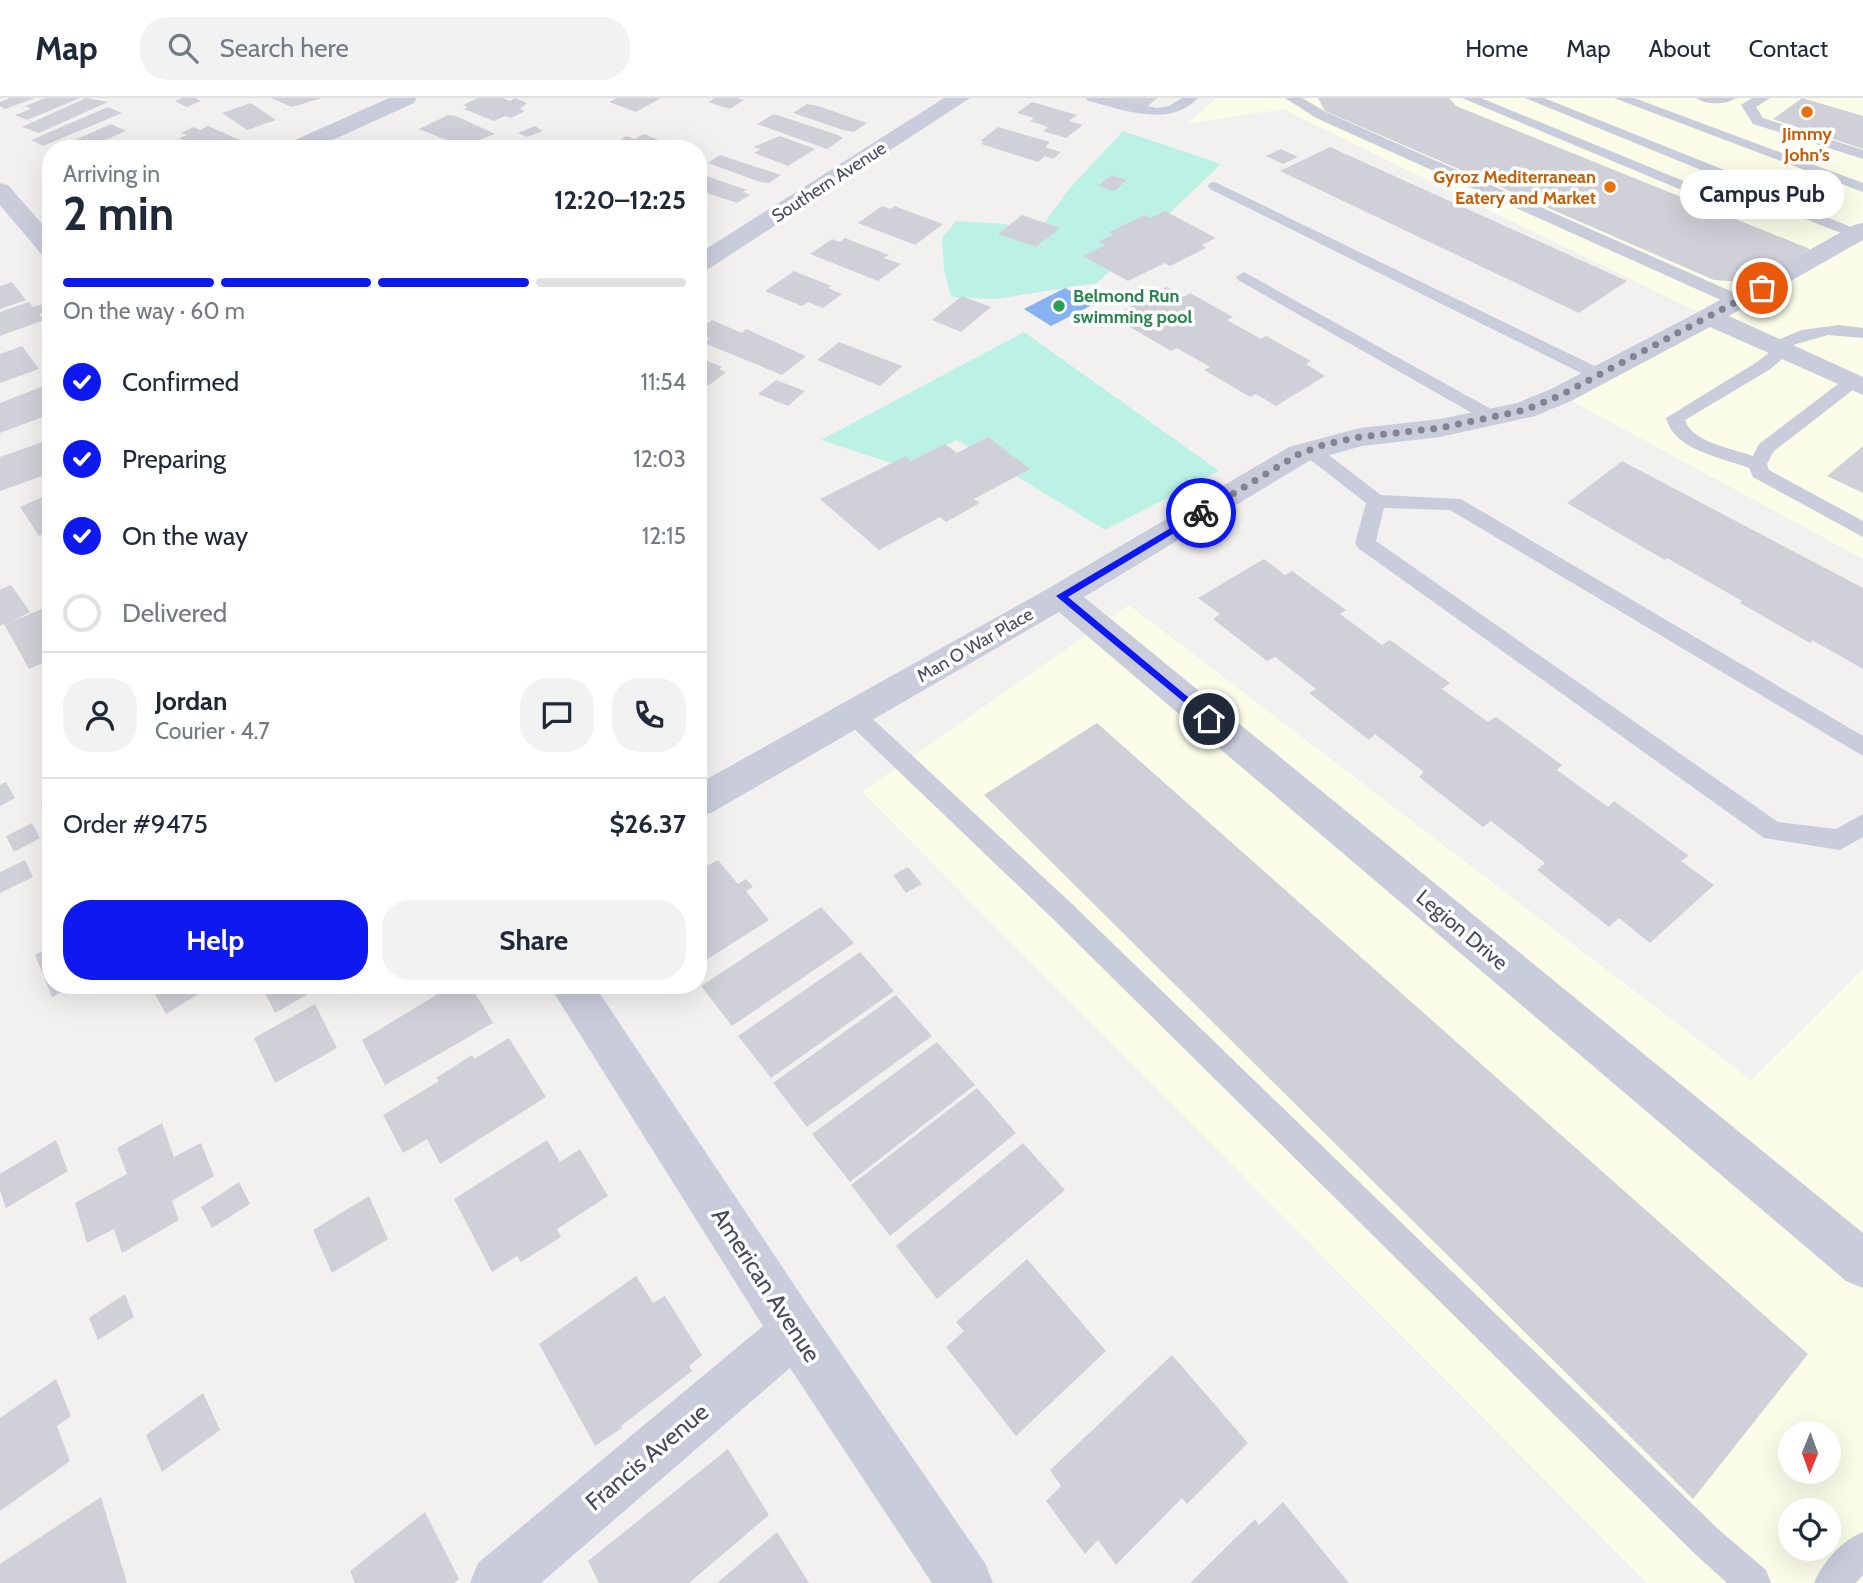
<!DOCTYPE html>
<meta charset="utf-8">
<style>
:root{--surface:#fff;--page:#f2f2f3;--text:#1f2937;--muted:#747a83;--line:#e0e1e3;--accent:#0d19ef}
body{margin:0;font-family:Cabin,sans-serif;background:var(--page);color:var(--text);height:100vh;display:flex;flex-direction:column;font-size:26px;white-space:nowrap}
*{box-sizing:border-box;margin:0}
p{font-size:23px;color:var(--muted)}
.icon{flex:none;width:38px;height:38px;fill:none;stroke:currentColor;stroke-width:2;stroke-linecap:round;stroke-linejoin:round}
.map{position:relative;flex:1;overflow:hidden}
.sheet{position:absolute;left:42px;top:42px;width:665px;height:854px;display:flex;flex-direction:column;background:var(--surface);border-radius:28px;box-shadow:0 7px 28px #0002}
.sheet>*{flex:none}
.needle{width:46px;rotate:181deg}
.controls{position:absolute;left:1778px;top:1323px;display:grid;gap:14px}
.controls a{display:grid;place-items:center;width:63px;height:63px;border-radius:50%;background:var(--surface);box-shadow:0 7px 28px #0002;font-size:35px}
.pin{position:absolute;display:grid;place-items:center;width:60px;height:60px;color:#fff;margin:-30px;border:4px solid #fff;border-radius:50%;box-shadow:0 2px 7px #0007}
.courier{position:absolute;display:grid;place-items:center;width:70px;height:70px;margin:-35px;border:5px solid #0d19ef;border-radius:50%;background:#fff;color:#222;box-shadow:0 2px 9px #0007}
.bubble{position:absolute;height:49px;border-radius:24px;background:var(--surface);box-shadow:0 7px 28px #0002;font-size:23px;font-weight:700;line-height:49px;text-align:center}
.head em{font-style:normal;font-weight:700}
.head div{display:flex;flex-direction:column-reverse}
.head{display:flex;align-items:center;justify-content:space-between;height:119px;padding:0 21px}
h1{font-size:46px;font-weight:700;line-height:52px}
.bar{display:grid;grid-template-columns:repeat(4,1fr);gap:10px 7px;align-content:center;height:84px;padding:0 21px}
.bar i{height:9px;border-radius:5px;background:var(--line)}
.bar .active{background:var(--accent)}
.bar p{grid-column:span 4}
.line{display:flex;align-items:center;gap:18px;padding:0 21px;border-top:2px solid var(--line)}
.line div{flex:1}
.round{display:grid;place-items:center;flex:none;width:74px;height:74px;border-radius:28px;background:var(--page)}
ol{padding:0 21px;list-style:none}
li{display:flex;align-items:center;gap:21px;height:77px}
li p{margin-inline-start:auto}
li .icon{padding:7px;border-radius:50%;background:var(--accent);color:#fff;stroke-width:4}
li:last-child{color:var(--muted)}
li i{width:38px;height:38px;border:4px solid var(--line);border-radius:50%}
.button{display:flex;gap:14px;margin-top:auto;padding:14px 21px}
.button a{flex:1;height:80px;border-radius:28px;background:var(--accent);color:#fff;font-size:28px;font-weight:700;line-height:80px;text-align:center}
.button a+a{background:var(--page);color:var(--text)}
header{display:flex;align-items:center;gap:42px;box-sizing:border-box;height:98px;padding:0 35px;background:var(--surface);border-bottom:2px solid var(--line)}
header strong{font-size:33px}
nav{display:flex;gap:38px;margin-inline-start:auto;font-size:24px}
.search{width:490px;height:63px;background:var(--page);display:flex;align-items:center;gap:18px;box-sizing:border-box;padding:0 24px;border-radius:28px;color:var(--muted);font-size:26px}
.map>svg:first-child{display:block}
.commercial{fill:#fbfde9;fill-rule:evenodd}
.green{fill:#bcf2e6}
.water{fill:#86b2f2}
.building{fill:#d0d0d8}
.lines{fill:none;stroke-linecap:round;stroke-linejoin:round}
.service{fill:#c9ccdb;fill-rule:evenodd}
.minor{fill:#c9ccdb;fill-rule:evenodd}
.route{fill:#0d19ef}
.done{stroke:#838492;stroke-width:7;stroke-dasharray:0 12.6}
.food-dot{fill:#e8710a;stroke:#fff;stroke-width:2.5}
.leisure-dot{fill:#2e9e5b;stroke:#fff;stroke-width:2.5}
.labels{text-anchor:middle;stroke-width:7;stroke-linejoin:round;paint-order:stroke}
.far-food-label{font-size:18px;font-weight:bold;fill:#c56008;stroke:#fff}
.far-street-label{font-size:18px;fill:#474a5f;stroke:#fff}
.far-leisure-label{font-size:18px;font-weight:bold;fill:#27864d;stroke:#fff;text-anchor:start}
.street-label{font-size:21px;fill:#474a5f;stroke:#fff}
.near-street-label{font-size:24px;fill:#474a5f;stroke:#fff}
</style>
<header>
<strong>Map</strong>
<div class="search"><svg class="icon" aria-label="search" viewBox="0 0 24 24"><circle cx="10" cy="10" r="6"/><path d="M15 15l6 6"/></svg>Search here</div>
<nav><a>Home</a><a>Map</a><a>About</a><a>Contact</a></nav>
</header>
<div class="map">
<svg width="1863" height="1485" viewBox="0 0 1863 1485">
<rect width="100%" height="100%" fill="#f3f1f0"/>
<path class="commercial" d="M1216,0h647v461l-302,-164 139,-82 -417,-204 -96,15z
M1129,507l622,475 112,-111v614h-216l-785,-791zM1790,1335h39v39h-39zM1790,1412h39v39h-39z"/>
<path class="green" d="M1123,33l98,33 -124,119 -102,16 -44,-2 -7,-28 -2,-31 14,-17 49,3 34,6 31,-42z
M1024,234l195,139 -114,59 -148,-90 -57,26 -79,-26z"/>
<path class="water" d="M1065,190l29,16 -43,22 -27,-17z"/>
<path class="building" d="M10,0h25l-30,11 -5,-3v-4z
M46,0h34l-53,22 -12,-5 16,-6 -6,-3z
M86,0l22,4 -69,31 -17,-6z
M182,0h13l6,3 -14,6 -12,-6z
M271,0h51l-30,9z
M478,0h25l7,3 5,-3 12,5 -7,6 5,2 -14,7 -6,-2 -11,5 -30,-12 4,-2 -5,-2z
M617,0h44l-25,14 -27,-10z
M715,0h22l7,2 -14,9 -22,-7z
M1112,0h45l-11,10z
M1318,0h131l7,8 354,143 -55,34 -41,-3 -389,-169z
M1802,0l61,18v33l-90,-30z
M1032,4l45,13 -8,6 14,4 -17,13 -23,-7 5,-4 -18,-6 4,-3 -17,-5z
M251,5l25,17 -29,10 -25,-17z
M807,6l11,2 49,17 -13,9 -11,-2 -50,-17z
M108,9l14,6 -79,33 -12,-6z
M774,16l64,21 5,3 -16,11 -70,-25z
M448,17l8,1 39,18 -39,15 -7,-4 5,-2 -35,-14z
M111,26l15,7 -42,18h-30z
M208,28l39,17 -12,6h-33l-23,-11 8,-3 -6,-2 12,-6 7,3z
M535,28l8,5 -16,6 -9,-4z
M998,29l52,15 -5,5 16,5 -8,7 -8,-3 -7,6 -57,-18 3,-2 -4,-1z
M644,36l15,6 -14,8 -24,-9 5,-3 9,3z
M780,38l35,13 -27,17 -34,-13 7,-4 -8,-2z
M394,43l17,8h-33z
M1330,49l297,134 -48,32 -299,-142z
M1281,51l17,8 -15,7 -17,-8z
M720,57l61,20 -12,8 -9,-1 -52,-19z
M700,76l47,16 -4,2 7,3 -13,8 -39,-13z
M1111,77l16,5 -13,11 -16,-5z
M882,108l9,3 3,-3 49,18 -28,21 -57,-22z
M1165,113l51,27 -14,7 4,3 -36,18 -5,-3 -37,18 -45,-25 22,-11 -7,-3 15,-7 -4,-3 36,-17 5,3z
M1022,117l38,13 -24,19 -38,-13z
M845,140l44,17 -5,3 17,6 -23,17 -68,-27 22,-15 8,3z
M794,173l37,15 -3,2 14,6 -19,14 -15,-6 -6,4 -37,-15z
M12,184l14,18 -26,9v-23z
M1167,189l17,10 6,-4 43,24 -6,3 34,19 5,-3 45,25 -5,3 19,12 -49,30 -20,-12 -6,3 -46,-27 6,-3 -33,-19 -6,3 -43,-25 5,-3 -16,-9z
M962,198l29,11 -30,25 -29,-12z
M29,204l4,5 14,-4 4,6 -12,5 5,6 -44,16v-24z
M712,222l30,13 4,-4 60,27 -24,19 -78,-32 6,-4 -12,-5v-4z
M839,244l63,24 -22,20 -63,-26z
M22,248l17,23 -39,14v-29z
M698,259l24,10 -3,2 7,3 -18,14 -10,-3z
M776,282l29,11 -17,15 -30,-12z
M49,286l2,30 -51,19v-30z
M988,339l42,32 -56,30 6,4 -34,19 -6,-5 -61,33 -59,-51 86,-43 5,5 34,-17 12,9z
M51,341v34l-51,18v-34z
M1863,348v47l-36,-17z
M1622,363l241,127v81l-51,-29 -2,3 -70,-40 2,-2 -75,-43 -2,2 -98,-57z
M51,395v38l-12,5 -19,-29z
M1264,461l21,16 7,-4 54,39 -6,4 42,31 8,-5 60,43 -8,6 46,33 8,-5 66,48 -5,5 51,37 6,-6 75,55 -8,5 33,24 -64,58 -31,-25 -10,9 -72,-57 8,-7 -54,-42 -8,6 -64,-50 5,-5 -49,-38 -6,6 -60,-47 7,-4 -41,-32 -8,4 -54,-42 7,-5 -22,-16z
M11,487l19,27 -19,10 40,-17v54l-22,10 -25,-45 -4,2v-36z
M1097,625l711,631 -115,145 -709,-704z
M6,684l9,16 -15,8v-21z
M51,703v26l-10,-21z
M32,725l8,15 -26,14 -8,-16z
M25,762l8,17 -33,16v-21z
M718,762l20,24 8,-5 7,8 -7,4 23,29 -71,45v-94z
M908,769l14,17 -16,9 -13,-18z
M821,809l33,36 -122,83 -31,-40z
M51,849v38h24l-23,12 -17,-42z
M860,854l34,39 -123,87 -33,-42z
M150,887h63l-47,29z
M261,887h63l-49,28z
M453,887h21l3,5 -3,1 19,32 -108,62 -23,-45z
M896,897l36,41 -125,91 -34,-44z
M315,906l22,44 -62,35 -21,-45z
M509,940l37,59 -106,67 -13,-25 -24,14 -20,-38 56,-34 -3,-3 36,-23 2,4z
M937,944l38,43 -125,97 -38,-48z
M977,990l39,45 -126,103 -39,-51z
M162,1025l12,34 27,-14 13,33 -42,25 7,19 -57,33 -8,-24 -27,14 -12,-40 52,-29 -10,-26z
M56,1042l12,31 -62,37 -6,-17v-17z
M547,1042l13,22 20,-13 28,47 -51,33 4,8 -40,25 -4,-6 -25,16 -38,-73z
M1023,1045l42,47 -128,109 -41,-53z
M239,1084l11,22 -38,24 -11,-21z
M369,1098l19,43 -56,34 -19,-43z
M1027,1161l79,92 -90,85 -70,-89 18,-16 -8,-9z
M636,1178l17,27 12,-7 37,59 -13,11 3,5 -71,55 1,2 -27,18 -56,-102z
M125,1196l9,23 -36,23 -9,-22z
M1172,1257l76,88 -61,61 -5,-6 -66,67 -18,-25 -13,14 -39,-53 15,-15 -11,-16z
M56,1281l15,37 -14,10 13,35 -70,50v-93z
M203,1295l17,37 -58,42 -16,-37z
M728,1351l41,66 -80,68h-90l-11,-22z
M101,1399l26,86h-127v-19z
M1283,1404l66,81h-159l65,-64 4,6z
M425,1414l34,67 -5,4h-99l-5,-12z
M777,1434l32,51h-92z"/>
<g class="lines">
<path class="service" d="M1086,0h26l45,10 12,-2 13,-8h16c-29,31 -75,11 -110,3z
M1285,0h17l24,14 418,185 2,4 -8,5 -6,-1 -416,-187z
M1462,0h19l271,111 25,-4 -10,-8 -242,-99h19l233,93 17,13 67,27 2,4 -7,4 -5,-2 -63,-25 -42,5z
M1614,0h20l229,85v9z
M1696,0h40c-9,7 -31,7 -40,0z
M1752,0h18l-14,9 7,11 100,32v9l-110,-35 -12,-19z
M1215,84l390,189 3,4 -3,4h-12l-383,-190 -2,-3 2,-3z
M1244,174l256,142 3,4 -9,6 -6,-2 -250,-142 -2,-3z
M1839,227l24,3v10l-35,-3 -35,10 -4,2 -1,7 -19,16 -84,50c6,22 49,29 68,36l6,-12 87,-66h12l3,4 -3,4 -84,65 -7,13 2,6 94,51v16l-110,-60 -4,-9c-28,-11 -74,-17 -83,-50l91,-56 14,-11 -4,-4 3,-4 32,-13z
M1310,346l7,2 64,49 80,4 402,237v20l-413,-246 -66,-2 -8,33 402,281 58,7 27,-15v23l-23,13 -76,-12 -406,-290 -3,-5 11,-40 -63,-49 -2,-4 2,-4z
M853,607l8,3 209,194 648,627 48,41 5,13h-44l-33,-30 -642,-635 -207,-198 -3,-6 3,-6z
M1863,1434v43l-7,8h-42c9,-21 28,-43 49,-51z"/>
<path class="minor" d="M389,0h28l-3,5 -101,46h-30l3,-5z
M944,0h26l-263,172 -9,2v-18z
M0,85l8,2 43,49v23l-9,-2 -42,-50z
M1863,125v17l-134,76 134,61v18l-153,-68 -139,74 -36,15 -95,21 -78,9 -53,15 -225,136 779,636v55l-17,-7 -787,-669 -348,201 -13,4v-33l351,-196 240,-141 71,-19 80,-9 77,-16 34,-14 149,-78 154,-86z
M549,887h45l219,328 172,250 8,20h-61l-142,-215 -249,215h-71l8,-20 285,-237z"/>
</g>
<path class="route" d="M1201,412l3,1v4l-136,82 144,120v5l-3,1 -153,-127z"/>
<g class="lines">
<path class="done" d="M1201,415l98,-59 27,-10 34,-7 80,-9 85,-18 36,-15 201,-107"/>
</g>
<g class="food-dot">
<circle cx="1807" cy="14" r="7"/>
<circle cx="1610" cy="89" r="7"/>
</g>
<circle class="leisure-dot" cx="1059" cy="208" r="7"/>
<g class="labels">
<g class="far-food-label">
<text x="1807" y="42">Jimmy<tspan x="1807" dy="21">John's</tspan></text>
<text x="1596" y="85" text-anchor="end">Gyroz Mediterranean<tspan x="1596" dy="21">Eatery and Market</tspan></text>
</g>
<g class="far-street-label">
<text transform="translate(829 84) rotate(-33)" y="6">Southern Avenue</text>
<text transform="translate(975 547) rotate(-30)" y="6">Man O War Place</text>
</g>
<g class="far-leisure-label">
<text x="1073" y="204">Belmond Run<tspan x="1073" dy="21">swimming pool</tspan></text>
</g>
<g class="street-label">
<text transform="translate(1462 832) rotate(40)" y="7">Legion Drive</text>
</g>
<g class="near-street-label">
<text transform="translate(766 1187) rotate(57)" y="8">American Avenue</text>
<text transform="translate(647 1359) rotate(-40)" y="8">Francis Avenue</text>
</g>
</g>
</svg>
<div class="controls">
<a><svg class="needle" viewBox="-14 -14 28 28"><path d="M0-13l5 13h-10z" fill="#e53935"/><path d="M0 13l5-13h-10z" fill="#747a83"/></svg></a>
<a><svg class="icon" aria-label="locate" viewBox="0 0 24 24"><circle cx="12" cy="12" r="6"/><path d="M12 2v4M12 18v4M2 12h4M18 12h4"/></svg></a>
</div>
<div class="pin" style="left:1762px;top:190px;background:#ea580c"><svg class="icon" aria-label="bag" viewBox="0 0 24 24"><path d="M5 8h14l-1 12H6zM9 8a3 3 0 0 1 6 0"/></svg></div>
<div class="pin" style="left:1209px;top:621px;background:#1f2937"><svg class="icon" aria-label="home" viewBox="0 0 24 24"><path d="M3 11l9-7 9 7M6 9v11h12V9"/></svg></div>
<div class="courier" style="left:1201px;top:415px"><svg class="icon" aria-label="bike" viewBox="0 0 24 24"><circle cx="6" cy="16" r="4"/><circle cx="18" cy="16" r="4"/><path d="M6 16l4-8h5l3 8M10 8l3 8H6M13 5h3"/></svg></div>
<div class="bubble" style="left:1680px;top:72px;width:164px">Campus Pub</div>
<section class="sheet">
<div class="head"><div><h1>2 min</h1><p>Arriving in</p></div><em>12:20–12:25</em></div>
<div class="bar"><i class="active"></i><i class="active"></i><i class="active"></i><i></i><p>On the way · 60 m</p></div>
<ol>
<li><svg class="icon" aria-label="check" viewBox="0 0 24 24"><path d="M5 12l5 5 9-10"/></svg>Confirmed<p>11:54</p></li>
<li><svg class="icon" aria-label="check" viewBox="0 0 24 24"><path d="M5 12l5 5 9-10"/></svg>Preparing<p>12:03</p></li>
<li><svg class="icon" aria-label="check" viewBox="0 0 24 24"><path d="M5 12l5 5 9-10"/></svg>On the way<p>12:15</p></li>
<li><i></i>Delivered</li>
</ol>
<div class="line" style="height:126px"><a class="round"><svg class="icon" aria-label="person" viewBox="0 0 24 24"><circle cx="12" cy="8" r="4"/><path d="M4 21q1-7 8-7t8 7"/></svg></a><div><b>Jordan</b><p>Courier · 4.7</p></div><a class="round"><svg class="icon" aria-label="chat" viewBox="0 0 24 24"><path d="M4 5h16v11H9l-5 4z"/></svg></a><a class="round"><svg class="icon" aria-label="phone" viewBox="0 0 24 24"><path d="M5 4h4l2 5-3 2q2 4 5 5l2-3 5 2v4C11 20 4 13 5 4z"/></svg></a></div>
<div class="line" style="height:91px"><div>Order #9475</div><b>$26.37</b></div>
<div class="button"><a>Help</a><a>Share</a></div>
</section>
</div>
